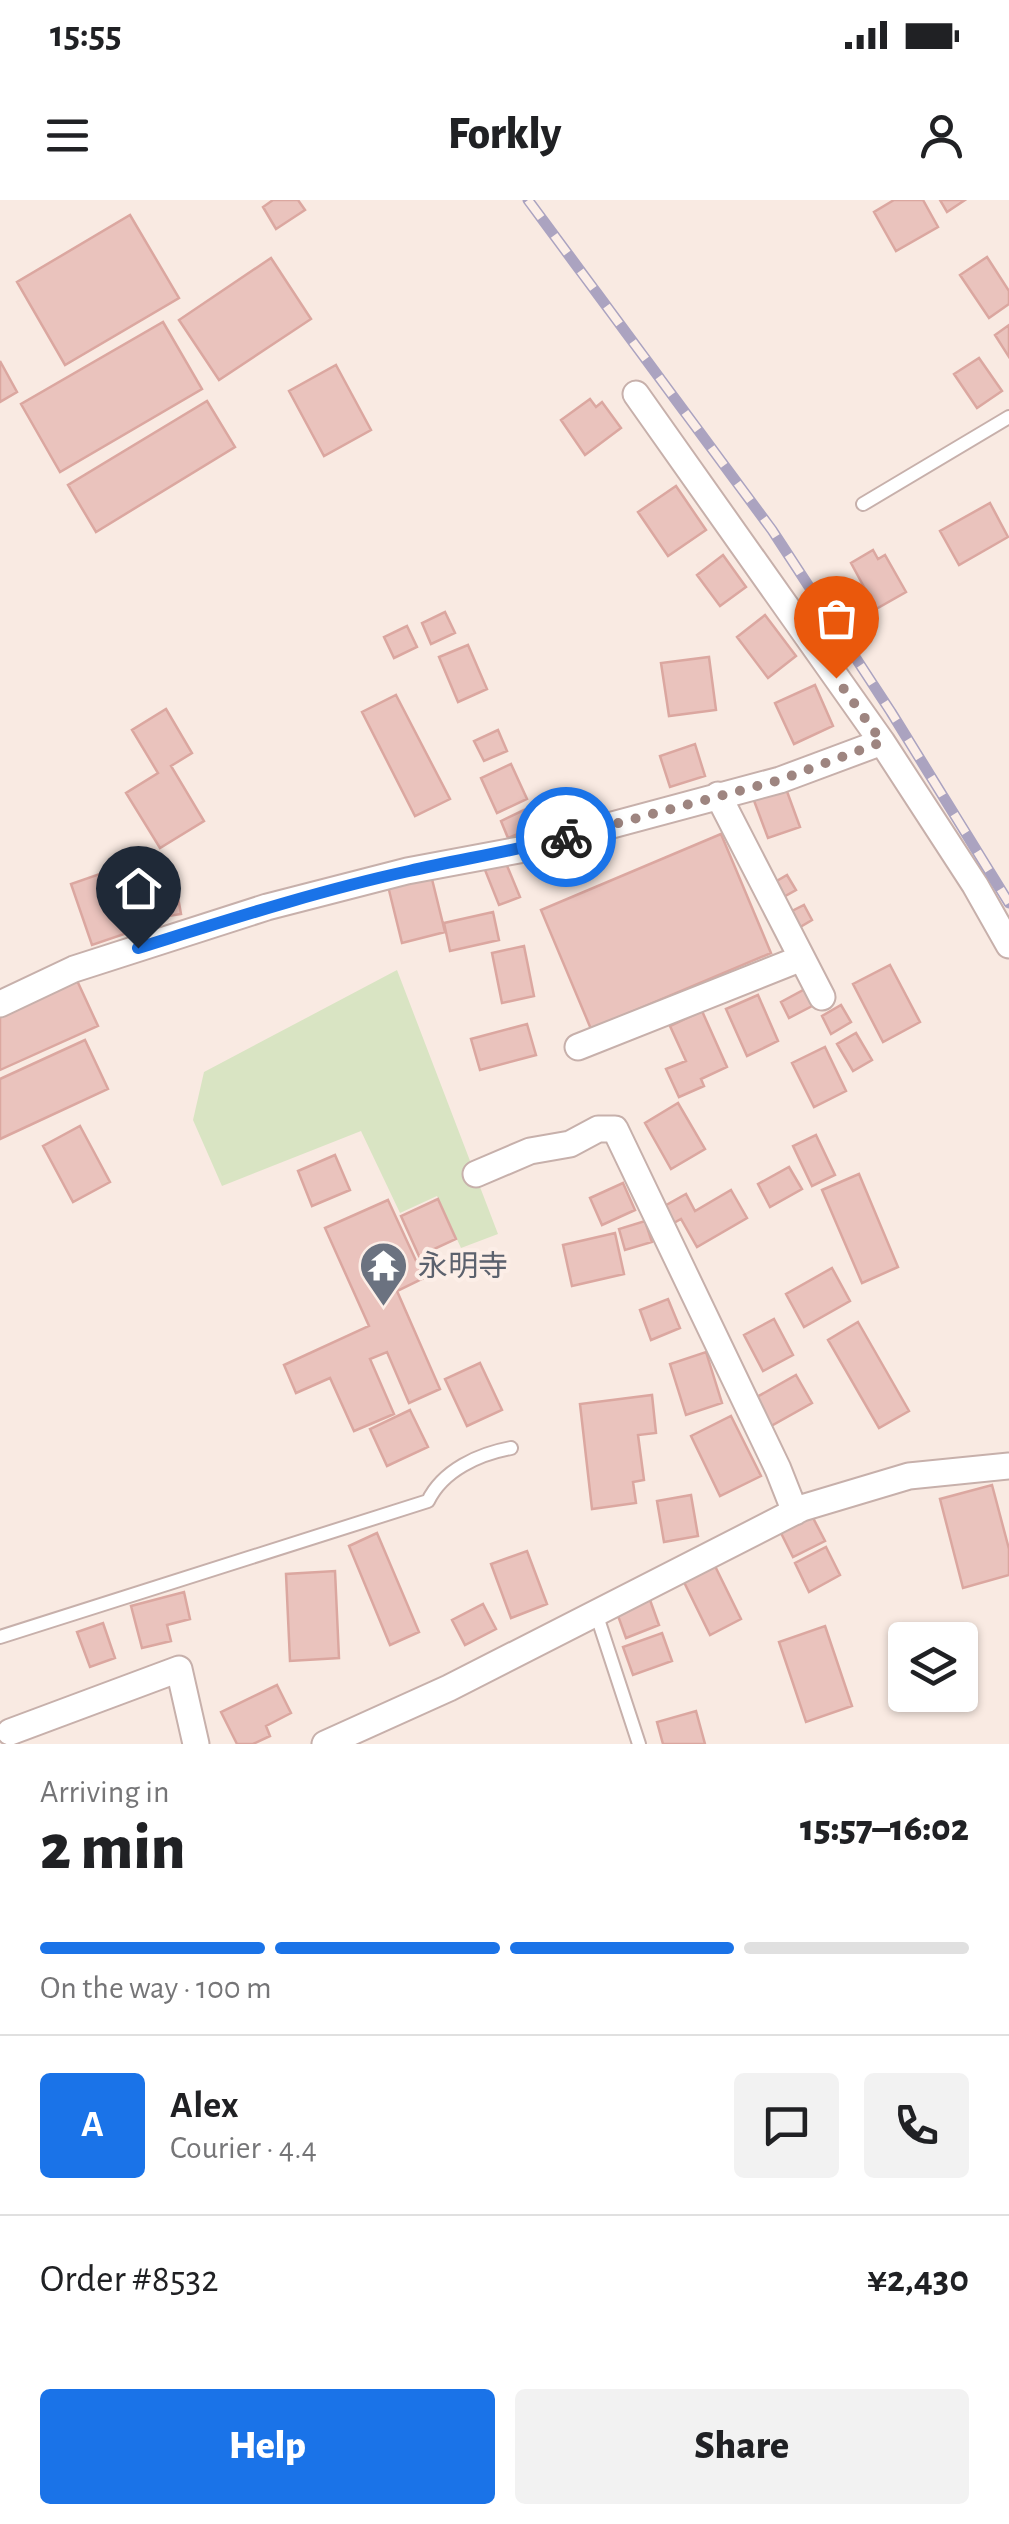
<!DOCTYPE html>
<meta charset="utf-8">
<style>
:root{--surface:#fff;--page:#f2f2f2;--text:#202124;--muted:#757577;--line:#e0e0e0;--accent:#1a73e8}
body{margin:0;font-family:"Alegreya Sans","Noto Sans JP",sans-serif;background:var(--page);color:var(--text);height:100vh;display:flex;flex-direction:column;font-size:38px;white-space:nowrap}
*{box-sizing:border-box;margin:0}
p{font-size:32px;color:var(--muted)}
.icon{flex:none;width:55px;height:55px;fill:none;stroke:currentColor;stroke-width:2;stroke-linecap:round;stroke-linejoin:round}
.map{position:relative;height:1544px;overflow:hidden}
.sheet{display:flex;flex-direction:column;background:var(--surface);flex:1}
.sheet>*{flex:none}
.fabs{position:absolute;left:888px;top:1422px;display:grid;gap:20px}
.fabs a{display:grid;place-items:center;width:90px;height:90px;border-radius:10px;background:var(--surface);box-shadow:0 2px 8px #0004;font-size:50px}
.pin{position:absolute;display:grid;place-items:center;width:85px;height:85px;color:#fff;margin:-102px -42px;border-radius:50% 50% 50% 0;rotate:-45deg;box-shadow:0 0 10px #0007}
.pin .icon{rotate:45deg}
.courier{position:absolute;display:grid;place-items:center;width:100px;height:100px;margin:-50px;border:8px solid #1a73e8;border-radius:50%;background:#fff;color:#222;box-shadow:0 2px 12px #0007}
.summary em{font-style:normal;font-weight:800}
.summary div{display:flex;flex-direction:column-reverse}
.summary{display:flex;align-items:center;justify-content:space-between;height:170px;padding:0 40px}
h1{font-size:65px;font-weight:800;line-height:75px}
.bar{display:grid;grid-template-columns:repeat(4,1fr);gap:15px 10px;align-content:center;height:120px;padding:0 40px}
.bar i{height:12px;border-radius:8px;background:var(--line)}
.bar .on{background:var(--accent)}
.bar p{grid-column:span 4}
.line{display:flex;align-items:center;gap:25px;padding:0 40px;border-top:2px solid var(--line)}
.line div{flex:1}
.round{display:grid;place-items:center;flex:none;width:105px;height:105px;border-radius:10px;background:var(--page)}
.cta{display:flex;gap:20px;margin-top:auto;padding:20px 40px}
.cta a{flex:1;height:115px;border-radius:10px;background:var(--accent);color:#fff;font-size:40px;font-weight:800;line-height:115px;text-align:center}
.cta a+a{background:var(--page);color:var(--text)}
.status{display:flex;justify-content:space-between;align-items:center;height:70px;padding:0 50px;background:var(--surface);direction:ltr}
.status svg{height:28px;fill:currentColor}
header{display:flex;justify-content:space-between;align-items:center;height:130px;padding:0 40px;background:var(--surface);font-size:45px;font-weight:800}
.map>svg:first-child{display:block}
.green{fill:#d9e4c3}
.building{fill:#eac3bd;stroke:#dba7a0;stroke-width:2.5}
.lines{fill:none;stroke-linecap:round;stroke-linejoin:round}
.lane-casing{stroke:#c7b0ab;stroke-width:16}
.street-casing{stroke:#c7b0ab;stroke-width:29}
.lane{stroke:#fff;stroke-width:12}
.street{stroke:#fff;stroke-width:25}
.rail-casing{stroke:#aba3c0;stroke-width:11}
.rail{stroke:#fceee7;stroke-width:8;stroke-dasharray:22;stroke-linecap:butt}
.done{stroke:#9e8580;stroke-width:10;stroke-dasharray:0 18}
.route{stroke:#1a73e8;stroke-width:12}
.labels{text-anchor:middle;stroke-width:8;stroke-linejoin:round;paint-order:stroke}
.worship-label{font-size:30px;fill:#5b616d;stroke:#fceee7;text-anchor:start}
</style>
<div class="status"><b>15:55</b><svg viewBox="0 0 49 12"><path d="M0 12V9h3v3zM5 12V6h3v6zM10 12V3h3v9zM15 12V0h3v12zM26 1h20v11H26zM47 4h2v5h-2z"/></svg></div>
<header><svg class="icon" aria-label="menu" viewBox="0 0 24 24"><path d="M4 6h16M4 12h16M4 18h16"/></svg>Forkly<svg class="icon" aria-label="person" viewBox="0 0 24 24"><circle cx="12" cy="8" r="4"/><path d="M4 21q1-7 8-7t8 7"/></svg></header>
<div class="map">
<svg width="1009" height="1544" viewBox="0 0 1009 1544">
<rect width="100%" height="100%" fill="#f9eae2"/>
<path class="green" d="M397,770l101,264 -37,14 -24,-52 -37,17 -39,-82 -139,55 -29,-66 11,-48z"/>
<path class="building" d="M273,0h25l7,10 -29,19 -13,-22z
M894,0h29l15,27 -42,24 -22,-39z
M940,0h25l-18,12z
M130,15l49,83 -114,67 -48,-83z
M987,57l22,34v13l-20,14 -29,-43z
M271,58l40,61 -92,61 -40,-60z
M163,122l39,67 -142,83 -39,-68z
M1009,125v32l-14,-22z
M979,158l23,33 -25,17 -23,-34z
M0,161l17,31 -17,10z
M336,165l35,65 -47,26 -35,-65z
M590,199l6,8 6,-5 19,26 -36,27 -24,-35z
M207,201l28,46 -139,85 -28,-47z
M676,286l30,44 -38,26 -30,-44z
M990,303l18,34 -49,28 -19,-34z
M873,350l5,9 7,-4 21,37 -30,17 -25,-46z
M723,355l23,32 -26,19 -23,-31z
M445,412l10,21 -24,11 -9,-21z
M765,415l31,41 -28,22 -31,-41z
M407,426l10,21 -23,11 -10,-21z
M468,445l19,44 -29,13 -19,-45z
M709,457l7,53 -47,6 -8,-53z
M815,485l18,41 -39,18 -19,-41z
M396,495l54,104 -35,17 -53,-104z
M166,509l26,44 -21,13 33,55 -44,27 -34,-55 32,-20 -26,-43z
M498,530l9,21 -23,10 -10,-20z
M695,544l10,32 -35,11 -10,-31z
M511,564l16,35 -30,14 -16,-35z
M785,586l15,41 -32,11 -15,-40z
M524,610l8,18 -24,10 -7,-17z
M721,634l50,119 -180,76 -50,-119z
M503,656l17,41 -21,8 -16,-40z
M114,669l22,61 -44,15 -21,-61z
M430,671l15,61 -43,11 -15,-61z
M174,675l7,39 -44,7 -6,-38z
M787,675l9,15 -18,10 -8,-15z
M804,705l8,15 -17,10 -9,-16z
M493,712l6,28 -49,11 -6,-28z
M524,746l10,50 -32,7 -10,-50z
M890,765l30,57 -37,20 -30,-58z
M74,774l24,52 -98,44v-63z
M807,788l9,16 -27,14 -8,-16z
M758,795l20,46 -31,15 -21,-47z
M841,805l10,17 -20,12 -9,-18z
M702,811l25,56 -26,12 3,7 -25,11 -13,-28 20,-8 -16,-35z
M527,824l9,31 -56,15 -9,-31z
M856,833l16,27 -19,11 -16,-27z
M85,840l23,49 -108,50v-60z
M825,847l21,44 -32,16 -22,-44z
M678,903l27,46 -34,20 -26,-46z
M80,926l30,56 -37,20 -30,-56z
M816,935l19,40 -23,11 -19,-40z
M335,955l15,35 -38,16 -14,-35z
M789,967l13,22 -32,18 -12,-23z
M859,974l39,93 -36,16 -40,-93z
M623,983l12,27 -33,15 -12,-27z
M731,990l16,28 -50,29 -16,-28 -11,6 -9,-17 25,-14 9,17z
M438,999l18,40 -37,17 -18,-40z
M388,1000l36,78 -27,13 43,98 -31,14 -22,-51 -17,7 24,55 -40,17 -24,-53 -34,15 -12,-28 85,-39 -44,-98z
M645,1021l7,21 -27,8 -6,-21z
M615,1033l9,41 -52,12 -9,-41z
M832,1068l18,33 -46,26 -18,-33z
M668,1099l12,29 -29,12 -11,-30z
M774,1119l19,36 -30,16 -19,-36z
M858,1122l51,89 -30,17 -51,-88z
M706,1152l16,51 -36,12 -16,-51z
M480,1163l22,47 -35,16 -22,-47z
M796,1175l16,28 -41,23 -16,-28z
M652,1195l4,38 -18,2 6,45 -11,2 3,21 -44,6 -12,-105z
M410,1210l18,37 -41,19 -17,-37z
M731,1216l30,60 -41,20 -29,-60z
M992,1285l17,64v26l-46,13 -23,-89z
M691,1295l7,41 -34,6 -7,-41z
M810,1312l15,29 -32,16 -14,-28z
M377,1333l42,99 -29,13 -41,-99z
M826,1347l14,28 -31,17 -14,-29z
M527,1351l20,53 -36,14 -20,-54z
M713,1362l28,57 -31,16 -28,-57z
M335,1371l4,87 -49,3 -4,-87z
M184,1392l6,27 -23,6 4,16 -29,7 -11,-42z
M650,1400l9,25 -33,13 -9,-25z
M483,1404l13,25 -31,16 -13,-25z
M103,1423l12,35 -25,9 -13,-35z
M825,1426l27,80 -46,16 -27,-80z
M662,1433l10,28 -39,14 -10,-28z
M277,1485l14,28 -25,13 4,10 -17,8h-16l-16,-32z
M696,1511l9,33h-42l-6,-22z"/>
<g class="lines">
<defs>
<path id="lane" d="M863,304l146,-87
M596,1413l43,131
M0,1437l428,-136c15,-31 51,-47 83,-53"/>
<path id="street" d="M636,194l246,348 93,143 34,60
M718,595l104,202
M0,804l74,-35 193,-62 140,-36 112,-21 261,-70 102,-38
M578,847l224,-89
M476,974l54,-23 40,-7 28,-15h17l163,340 17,43
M10,1532l169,-63 17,75
M325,1544l124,-56 353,-180 107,-32 100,-10"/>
</defs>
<use href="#lane" class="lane-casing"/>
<use href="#street" class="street-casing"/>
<use href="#lane" class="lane"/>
<use href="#street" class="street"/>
<defs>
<path id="rail" d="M528,0l244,330 119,182 118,191"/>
</defs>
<use href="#rail" class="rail-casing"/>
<use href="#rail" class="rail"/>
</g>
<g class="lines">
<path class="done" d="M566,637l214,-57 102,-38 -46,-64"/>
<path class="route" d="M138,748c90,-28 179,-57 271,-77 53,-12 105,-20 157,-34"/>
</g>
<defs>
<symbol id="temple-pin" viewBox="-11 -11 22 30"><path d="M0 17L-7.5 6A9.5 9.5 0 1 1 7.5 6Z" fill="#6b7280" stroke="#fceee7"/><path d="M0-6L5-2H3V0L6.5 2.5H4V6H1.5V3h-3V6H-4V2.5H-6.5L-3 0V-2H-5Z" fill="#fff"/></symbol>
</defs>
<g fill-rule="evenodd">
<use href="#temple-pin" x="356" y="1038" width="55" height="75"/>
</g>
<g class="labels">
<g class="worship-label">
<text x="418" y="1076">永明寺</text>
</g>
</g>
</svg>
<div class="fabs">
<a><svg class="icon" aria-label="layers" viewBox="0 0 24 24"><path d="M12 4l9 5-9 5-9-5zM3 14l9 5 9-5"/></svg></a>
</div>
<div class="pin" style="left:836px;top:478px;background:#ea580c"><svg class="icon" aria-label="bag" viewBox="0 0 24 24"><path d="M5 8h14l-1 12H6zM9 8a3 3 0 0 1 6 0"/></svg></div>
<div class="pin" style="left:138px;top:748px;background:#1f2937"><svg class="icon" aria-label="home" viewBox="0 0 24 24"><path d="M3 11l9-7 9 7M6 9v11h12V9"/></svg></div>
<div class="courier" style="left:566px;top:637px"><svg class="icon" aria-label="bike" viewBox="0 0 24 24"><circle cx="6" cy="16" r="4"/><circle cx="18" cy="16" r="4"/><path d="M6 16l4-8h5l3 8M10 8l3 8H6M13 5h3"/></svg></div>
</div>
<section class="sheet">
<div class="summary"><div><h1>2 min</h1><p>Arriving in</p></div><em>15:57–16:02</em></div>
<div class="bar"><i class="on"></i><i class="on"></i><i class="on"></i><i></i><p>On the way · 100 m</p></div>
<div class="line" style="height:180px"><b class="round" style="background:var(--accent);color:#fff">A</b><div><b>Alex</b><p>Courier · 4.4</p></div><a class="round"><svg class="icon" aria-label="chat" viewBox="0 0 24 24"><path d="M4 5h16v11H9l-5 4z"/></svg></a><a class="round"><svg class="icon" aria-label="phone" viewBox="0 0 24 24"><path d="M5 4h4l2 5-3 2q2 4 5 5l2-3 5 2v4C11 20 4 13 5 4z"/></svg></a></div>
<div class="line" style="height:130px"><div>Order #8532</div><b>¥2,430</b></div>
<div class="cta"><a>Help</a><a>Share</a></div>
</section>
